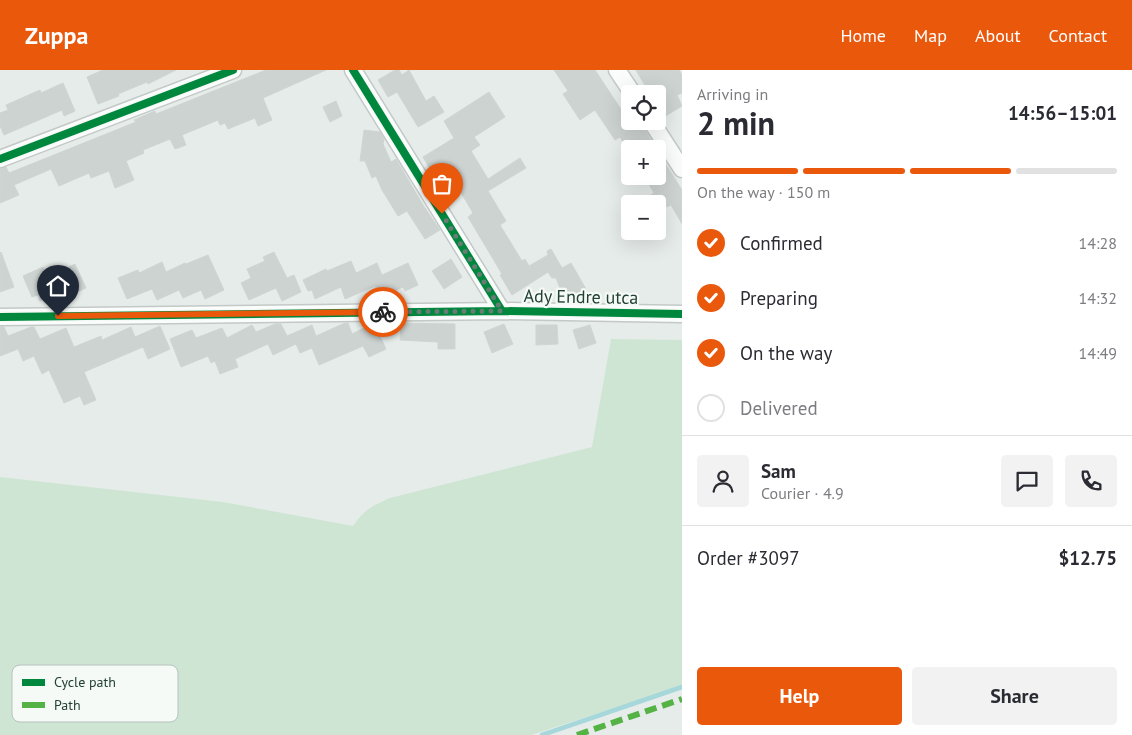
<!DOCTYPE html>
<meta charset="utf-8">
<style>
:root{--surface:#fff;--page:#f2f2f3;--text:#2b2b33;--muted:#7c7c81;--line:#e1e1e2;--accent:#ea580c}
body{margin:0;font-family:"PT Sans",sans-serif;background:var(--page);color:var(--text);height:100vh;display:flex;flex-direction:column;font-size:19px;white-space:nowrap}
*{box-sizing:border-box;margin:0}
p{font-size:16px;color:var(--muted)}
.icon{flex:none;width:28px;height:28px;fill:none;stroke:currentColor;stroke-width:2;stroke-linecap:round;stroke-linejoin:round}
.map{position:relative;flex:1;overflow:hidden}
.sheet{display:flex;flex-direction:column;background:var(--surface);width:450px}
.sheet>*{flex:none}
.controls{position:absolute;left:621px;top:15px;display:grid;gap:10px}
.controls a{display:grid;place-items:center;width:45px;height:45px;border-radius:5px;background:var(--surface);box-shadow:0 5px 20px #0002;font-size:25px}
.pin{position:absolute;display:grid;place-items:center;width:42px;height:42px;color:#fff;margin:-51px -21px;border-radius:50% 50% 50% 0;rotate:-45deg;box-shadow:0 0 5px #0007}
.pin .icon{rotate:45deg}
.courier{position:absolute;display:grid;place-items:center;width:50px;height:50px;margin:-25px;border:4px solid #ea580c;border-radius:50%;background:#fff;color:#222;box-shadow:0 1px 6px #0007}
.head em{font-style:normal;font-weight:700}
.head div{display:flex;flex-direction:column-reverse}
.head{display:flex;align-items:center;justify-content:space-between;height:85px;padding:0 15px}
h1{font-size:32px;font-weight:700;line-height:38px}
.bar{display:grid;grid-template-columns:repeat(4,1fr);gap:8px 5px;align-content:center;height:60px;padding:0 15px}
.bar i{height:6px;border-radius:4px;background:var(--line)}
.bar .on{background:var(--accent)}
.bar p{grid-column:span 4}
.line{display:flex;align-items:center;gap:12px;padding:0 15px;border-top:1px solid var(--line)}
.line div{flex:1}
.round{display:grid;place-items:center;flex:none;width:52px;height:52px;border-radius:5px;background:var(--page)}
ol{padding:0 15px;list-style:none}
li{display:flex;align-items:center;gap:15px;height:55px}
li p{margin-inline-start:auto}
li .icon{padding:5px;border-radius:50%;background:var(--accent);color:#fff;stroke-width:4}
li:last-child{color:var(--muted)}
li i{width:28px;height:28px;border:2px solid var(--line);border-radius:50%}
.button{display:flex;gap:10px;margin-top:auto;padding:10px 15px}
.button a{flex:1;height:58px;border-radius:5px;background:var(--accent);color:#fff;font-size:20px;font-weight:700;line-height:58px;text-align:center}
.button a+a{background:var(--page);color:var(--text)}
header{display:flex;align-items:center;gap:30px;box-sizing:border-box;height:70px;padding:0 25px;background:var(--accent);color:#fff}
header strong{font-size:24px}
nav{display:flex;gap:28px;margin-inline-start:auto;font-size:18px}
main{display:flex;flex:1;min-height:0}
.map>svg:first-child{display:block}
.green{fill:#cfe5d4}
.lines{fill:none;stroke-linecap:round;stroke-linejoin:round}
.stream{stroke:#a6d7da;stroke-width:4.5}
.building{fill:#cdd3d0;stroke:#cfd5d2}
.minor-casing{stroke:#c3c9c6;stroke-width:19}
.minor{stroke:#fbfcfc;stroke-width:16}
.quiet{stroke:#55b346;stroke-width:6;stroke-dasharray:12 6;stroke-linecap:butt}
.cycleway-casing{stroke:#f5faf7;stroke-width:11}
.cycleway{stroke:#00873e;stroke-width:8}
.done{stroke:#677c75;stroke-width:5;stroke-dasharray:0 9}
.route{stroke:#ea580c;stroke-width:6}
.labels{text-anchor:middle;stroke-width:4.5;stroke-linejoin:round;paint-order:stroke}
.street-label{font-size:18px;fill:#224036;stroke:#f5faf7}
.key{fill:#f5faf7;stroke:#b6c2bd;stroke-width:1}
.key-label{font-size:14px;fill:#224036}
</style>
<header>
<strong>Zuppa</strong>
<nav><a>Home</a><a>Map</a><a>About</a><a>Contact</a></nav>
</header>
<main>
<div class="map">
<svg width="682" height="665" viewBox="0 0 682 665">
<rect width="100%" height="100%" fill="#e6ece9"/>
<path class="green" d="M611,269l71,1v346l-151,49h-531v-258l223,25 130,24c11,-16 19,-20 37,-28l202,-51z"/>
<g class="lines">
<path class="stream" d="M542,665l140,-48"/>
</g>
<path class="building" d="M103,0h73l-28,14 -1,-2 -29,12 1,2 -21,8 -11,-27z
M266,0h60l-63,28 9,22 -14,6 -3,-8 -27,11 -3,-6 -5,2 -2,-5 -36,15 4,10 -11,4 -5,-10 -27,11 1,3 -18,8 8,19 -19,8 -6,-17 -18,7 -2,-5 -30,13 -8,-17 -37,16 5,10 -19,8v-34l6,-2 3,6 127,-51 -2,-2 21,-9 1,3z
M395,0h4l3,5 7,-5 17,31 8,-5 10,16 -26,15 -21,-35 -9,5 -10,-17z
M554,0h41l39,59 9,-2 13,22h-28l-8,-12 -5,3 -20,-30 -15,10 -17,-26 5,-3z
M636,0h43l3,5v18l-5,2 5,11 -18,11 -6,-11v-12h-8z
M63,13l12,28 -11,5 -2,-6 -58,25 -4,-9v-13l8,-3 -2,-5 34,-15 1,3z
M489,22l16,25 -31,20 6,8 -9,6 17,28 32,-21 6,10 -38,23 18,30 -6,4 22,36 3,-2 4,7 19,-11 -1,-4 4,-2 11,19 9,-5 15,26 -21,12 -9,-23h-4l-4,-6 -36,23 -12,-20 2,-1 -34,-57 5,-4 -27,-46 -13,7 -10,-17 31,-19 -10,-17z
M336,31l6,15 -12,6 -7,-15z
M364,60l16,2 4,7 -1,5 8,18 5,-3 27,46 17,25 -15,9 -18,-28 -9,5 -16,-26 -6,-14 -4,2 -7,-17h-5z
M658,82l24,38v34l-11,-19 -4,2 -3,-5 -4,2h-23l17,-11 -10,-17h14z
M1,182l13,35 -14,5v-39z
M274,182l13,26 7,-3 7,17 -19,9 -6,-13 -27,12 -8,-17 10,-5 -4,-9 18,-8 -2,-4z
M208,185l16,35 -19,9 -4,-9 -18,8 -4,-8 -22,10 -5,-11 -25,10 -9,-21 20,-8 1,3 23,-11 4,10 19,-9 1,1z
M451,189l11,18 -18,12 -12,-18z
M351,191l5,12 21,-10 5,12 26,-12 10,22 -13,6 -2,-4 -23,10 -5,-11 -30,13 -4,-12 -26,12 -3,-9 -4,1 -5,-11 23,-11 1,2z
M75,194l11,24 -22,10 -3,-6 -21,9 -2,-6 -6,2 -9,-21 20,-9 5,10z
M345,253h3l4,11 22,-11 12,26 -17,8 -6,-11 -44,19 -7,-17 -12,5 -4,-9 -23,11 -5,-11 -33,15 3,8 -18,7 -5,-13 -4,2 -3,-7 -27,11 -11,-28 22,-9 4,8 26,-10 5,10 25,-13 4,7 19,-8h6l6,12 25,-11 4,11z
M401,253l54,1v25h-17v-7l-38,-2z
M504,254l9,20 -21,9 -8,-21z
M536,255h21l1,19 -22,1z
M590,255l6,18 -17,6 -6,-19z
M160,256l10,23 -22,10 -5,-12 -59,25 12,28 -12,5 -4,-9 -16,7 -15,-33 -7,4 -8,-18 -11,5 -5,-12 -18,7v-29h4l4,9 23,-9h3l6,12 26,-11 8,19 27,-11 1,4 29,-13 4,10z"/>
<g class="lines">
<defs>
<path id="minor" d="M353,0l149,241
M617,0l16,24
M651,51l31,48
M0,89l233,-89
M0,247l502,-6 180,3"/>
</defs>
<use href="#minor" class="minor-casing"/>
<use href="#minor" class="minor"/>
<path class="quiet" d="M577,665l105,-36"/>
<defs>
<path id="cycleway" d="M353,0l149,241
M0,89l233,-89
M0,247l502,-6 180,3"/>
</defs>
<use href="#cycleway" class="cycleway-casing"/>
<use href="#cycleway" class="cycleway"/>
</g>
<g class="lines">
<path class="done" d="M383,242l119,-1 -60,-97"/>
<path class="route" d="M58,246l325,-4"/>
</g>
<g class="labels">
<g class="street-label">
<text transform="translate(581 227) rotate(1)" y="6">Ady Endre utca</text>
</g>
</g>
<rect x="12" y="595" width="166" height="57" rx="8" class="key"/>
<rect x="22" y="609" width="23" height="7" fill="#00873e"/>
<rect x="22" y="632" width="23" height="6" fill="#55b346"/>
<g class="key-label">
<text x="54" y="617">Cycle path</text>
<text x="54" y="640">Path</text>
</g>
</svg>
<div class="controls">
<a><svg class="icon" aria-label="locate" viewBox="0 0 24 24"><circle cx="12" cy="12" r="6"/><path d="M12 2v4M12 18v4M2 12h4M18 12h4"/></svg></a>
<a>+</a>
<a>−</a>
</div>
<div class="pin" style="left:442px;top:144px;background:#ea580c"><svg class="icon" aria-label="bag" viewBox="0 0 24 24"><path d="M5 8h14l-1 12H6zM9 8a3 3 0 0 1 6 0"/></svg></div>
<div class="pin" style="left:58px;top:246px;background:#1f2937"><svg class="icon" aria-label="home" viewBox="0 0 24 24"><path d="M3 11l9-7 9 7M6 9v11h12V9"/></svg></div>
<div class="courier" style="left:383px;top:242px"><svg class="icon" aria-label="bike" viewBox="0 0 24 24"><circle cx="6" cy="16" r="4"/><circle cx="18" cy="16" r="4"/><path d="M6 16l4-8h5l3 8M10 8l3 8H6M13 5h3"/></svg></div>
</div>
<section class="sheet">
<div class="head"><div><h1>2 min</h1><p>Arriving in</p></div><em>14:56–15:01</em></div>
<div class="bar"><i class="on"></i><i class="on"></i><i class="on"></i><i></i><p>On the way · 150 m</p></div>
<ol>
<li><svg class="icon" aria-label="check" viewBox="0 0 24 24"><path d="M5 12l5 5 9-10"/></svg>Confirmed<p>14:28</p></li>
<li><svg class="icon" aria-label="check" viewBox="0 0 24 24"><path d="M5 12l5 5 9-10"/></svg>Preparing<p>14:32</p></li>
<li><svg class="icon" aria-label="check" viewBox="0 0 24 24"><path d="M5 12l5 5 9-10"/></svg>On the way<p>14:49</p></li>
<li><i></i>Delivered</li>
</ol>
<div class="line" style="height:90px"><a class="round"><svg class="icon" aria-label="person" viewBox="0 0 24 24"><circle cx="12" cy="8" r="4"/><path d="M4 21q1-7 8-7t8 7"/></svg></a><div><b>Sam</b><p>Courier · 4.9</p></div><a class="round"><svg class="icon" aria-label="chat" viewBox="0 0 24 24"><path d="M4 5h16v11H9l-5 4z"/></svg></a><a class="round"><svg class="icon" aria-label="phone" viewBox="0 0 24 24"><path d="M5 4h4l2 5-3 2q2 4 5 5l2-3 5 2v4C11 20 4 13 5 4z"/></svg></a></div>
<div class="line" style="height:65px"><div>Order #3097</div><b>$12.75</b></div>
<div class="button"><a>Help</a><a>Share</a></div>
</section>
</main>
